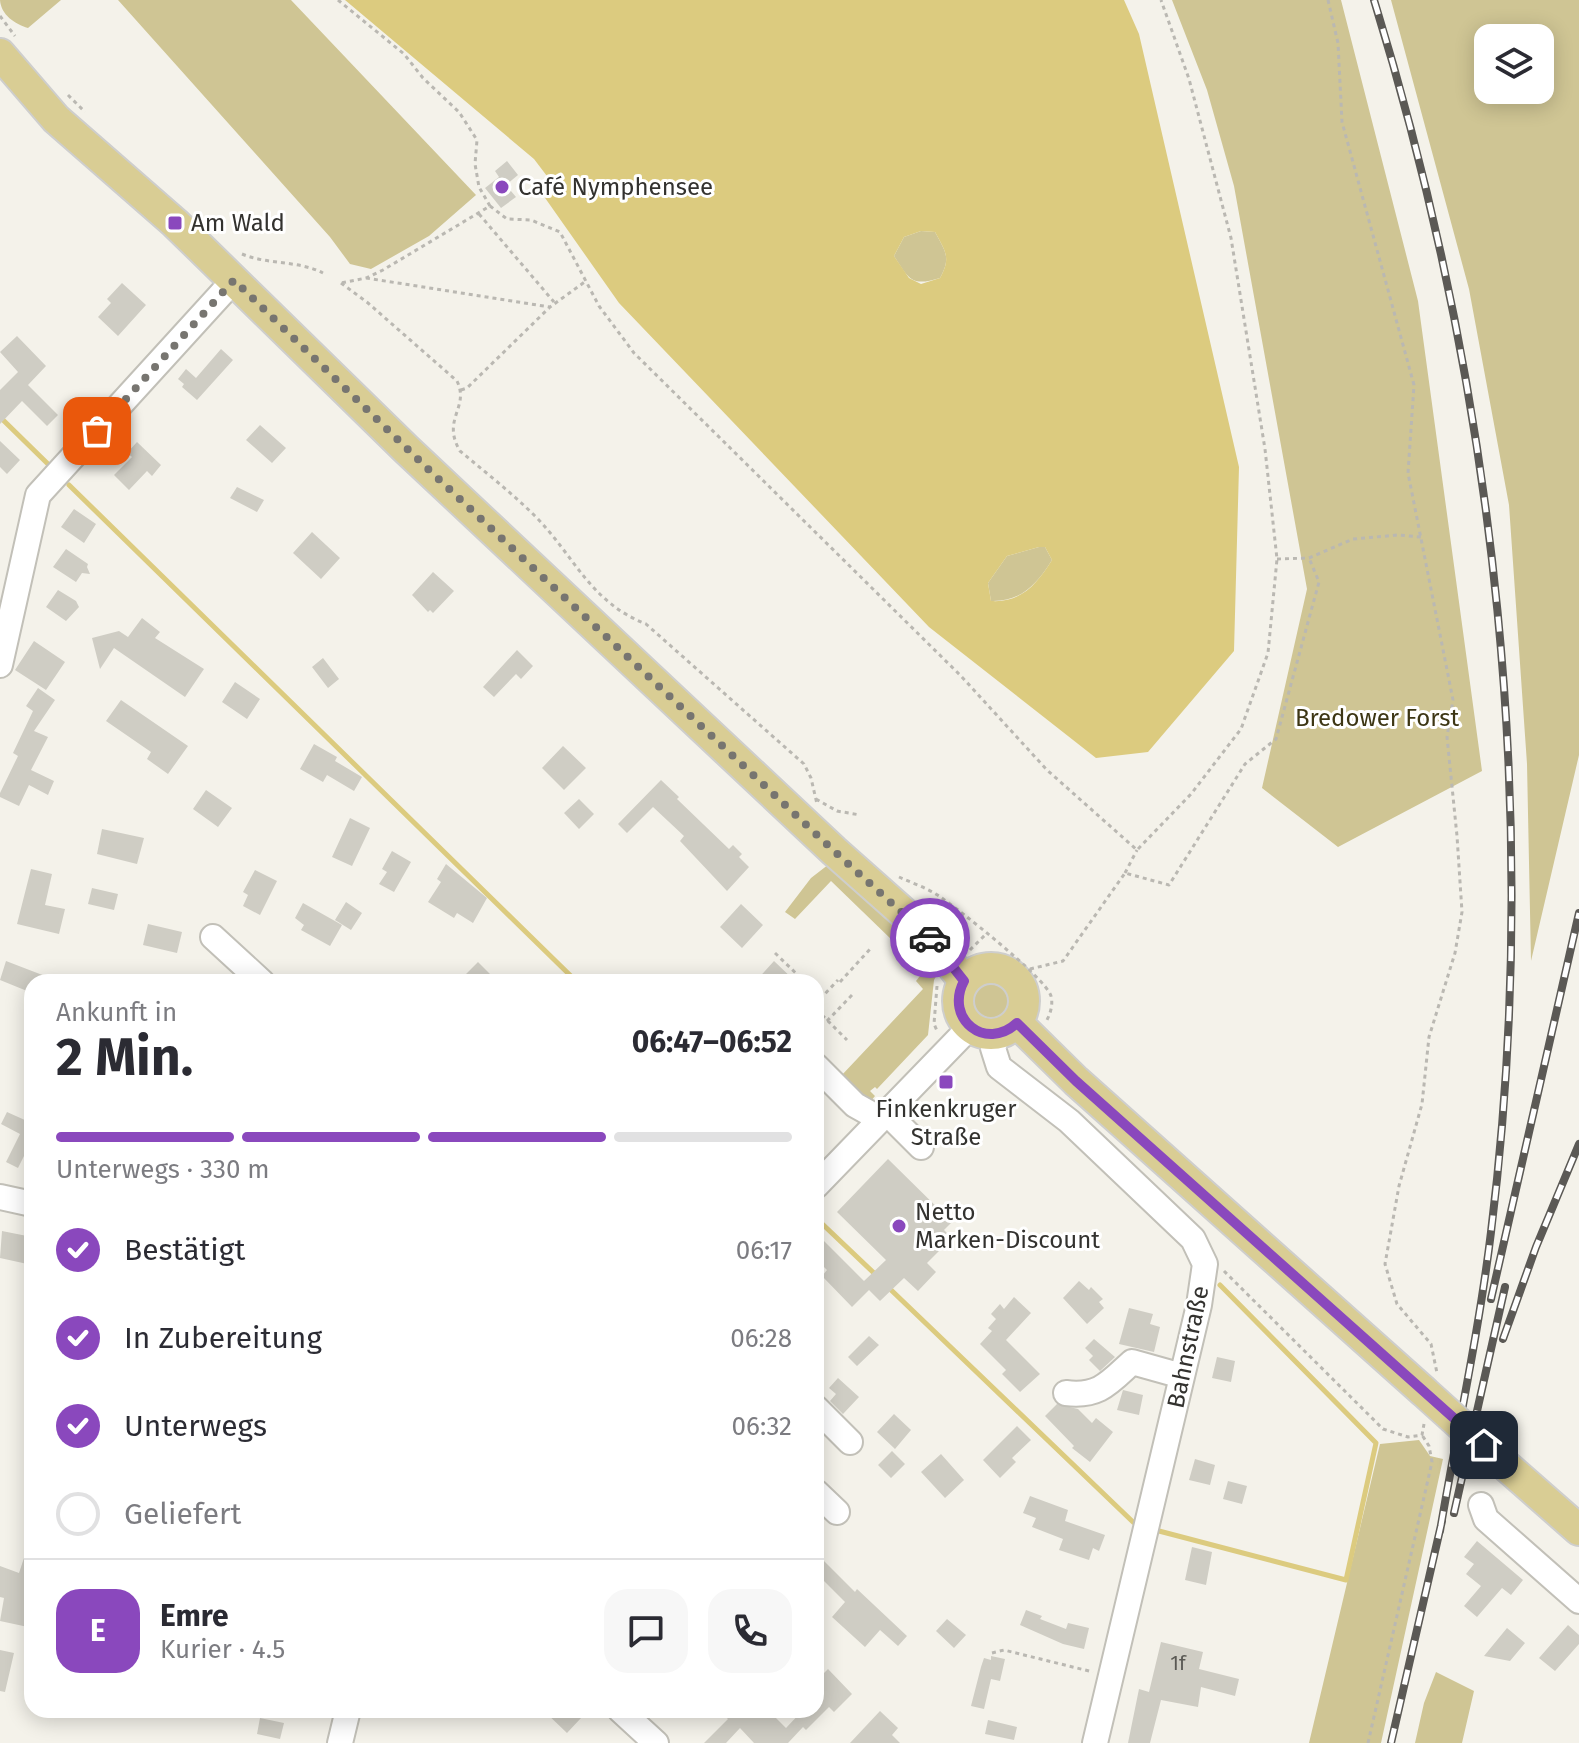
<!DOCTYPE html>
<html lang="de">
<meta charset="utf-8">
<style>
:root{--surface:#fff;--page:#f7f7f7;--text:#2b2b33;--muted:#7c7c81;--line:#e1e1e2;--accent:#8a48bd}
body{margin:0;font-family:"Fira Sans",sans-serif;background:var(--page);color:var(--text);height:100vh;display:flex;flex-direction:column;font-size:30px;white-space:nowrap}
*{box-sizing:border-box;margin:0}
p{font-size:26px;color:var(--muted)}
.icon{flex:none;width:44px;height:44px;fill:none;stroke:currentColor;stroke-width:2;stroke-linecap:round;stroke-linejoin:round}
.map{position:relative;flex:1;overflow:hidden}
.side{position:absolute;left:24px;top:974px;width:800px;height:744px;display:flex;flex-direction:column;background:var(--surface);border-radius:24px;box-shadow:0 4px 20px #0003}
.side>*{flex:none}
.tools{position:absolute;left:1474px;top:24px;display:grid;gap:16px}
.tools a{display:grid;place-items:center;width:80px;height:80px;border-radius:16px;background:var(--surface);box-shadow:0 4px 20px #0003;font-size:40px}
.pin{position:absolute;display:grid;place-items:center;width:68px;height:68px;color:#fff;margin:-34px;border-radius:16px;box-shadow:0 4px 12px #0006}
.courier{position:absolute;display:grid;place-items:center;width:80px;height:80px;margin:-40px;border:6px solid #8a48bd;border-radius:50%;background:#fff;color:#222;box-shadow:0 2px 10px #0007}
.summary em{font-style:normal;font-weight:700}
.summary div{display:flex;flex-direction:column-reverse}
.summary{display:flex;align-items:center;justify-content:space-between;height:136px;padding:0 32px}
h1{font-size:52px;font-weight:700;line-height:60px}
.bar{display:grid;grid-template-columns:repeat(4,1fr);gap:12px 8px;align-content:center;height:96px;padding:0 32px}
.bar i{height:10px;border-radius:6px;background:var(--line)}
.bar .current{background:var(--accent)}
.bar p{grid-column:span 4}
.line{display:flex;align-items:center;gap:20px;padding:0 32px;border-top:2px solid var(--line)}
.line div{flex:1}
.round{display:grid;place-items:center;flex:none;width:84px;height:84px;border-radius:24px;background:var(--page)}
ol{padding:0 32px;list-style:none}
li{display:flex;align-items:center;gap:24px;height:88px}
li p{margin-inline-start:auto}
li .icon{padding:8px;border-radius:50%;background:var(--accent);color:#fff;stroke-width:4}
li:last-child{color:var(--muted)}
li i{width:44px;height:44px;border:4px solid var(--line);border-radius:50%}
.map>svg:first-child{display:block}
.green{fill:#cfc594;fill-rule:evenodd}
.water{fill:#dccb7f;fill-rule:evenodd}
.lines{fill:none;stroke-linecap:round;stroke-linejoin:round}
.stream{stroke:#dccb7f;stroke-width:5}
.building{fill:#cfcdc4}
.minor-casing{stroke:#c2c0b8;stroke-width:28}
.major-casing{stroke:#cececd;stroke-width:34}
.path{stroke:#bab8b2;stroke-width:3;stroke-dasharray:4 4;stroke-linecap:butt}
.minor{stroke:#fff;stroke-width:24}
.major{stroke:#d9cd94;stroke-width:30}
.rail-casing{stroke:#5b5955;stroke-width:8}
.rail{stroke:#fff;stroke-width:5;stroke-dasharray:15;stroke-linecap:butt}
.major-bridge-casing{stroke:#cececd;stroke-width:34;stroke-linecap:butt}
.major-bridge{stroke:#d9cd94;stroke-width:30}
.done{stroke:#777570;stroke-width:8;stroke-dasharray:0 14.4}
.route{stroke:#8a48bd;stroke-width:10}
.poi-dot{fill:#8a48bd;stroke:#fff;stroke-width:3}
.labels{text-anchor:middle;stroke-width:6;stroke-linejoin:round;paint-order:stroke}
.number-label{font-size:20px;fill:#5a5954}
.poi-label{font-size:24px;fill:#33322f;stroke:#fff;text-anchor:start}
.park-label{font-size:24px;fill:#3d3614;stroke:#fff}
.street-label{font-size:24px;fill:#33322f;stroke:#fff}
</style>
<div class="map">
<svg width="1579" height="1743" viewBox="0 0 1579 1743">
<rect width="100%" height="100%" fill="#f4f2ea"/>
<path class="green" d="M0,0h61l-33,28c-13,-4 -27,-13 -28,-28z
M118,0h173l185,195 -47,41 -58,33 -21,-5 -20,-27z
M1172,0h169l77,301 64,470 -144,76 -76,-59 45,-199 -73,-403 -27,-96z
M1391,0h188v755l-48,206 -4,-197 -18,-259 -40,-216zM1488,38h52v52h-52z
M921,231l14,1c11,20 16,26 5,46 -29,9 -31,1 -46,-22l10,-19z
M1039,547h6l7,13c-15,24 -31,42 -61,41l-3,-18 19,-27z
M833,861l110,103 -9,16 -6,55 -51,54 -2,-2 -5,4 5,5 -5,6 -29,-26 82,-87 -7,-8 8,-10 -93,-90 -36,38 -10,-7 26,-34z
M967 1002a25 25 0 1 1 50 0a25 25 0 1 1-50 0Z
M1419,1440l11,16 13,3 -62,284h-72l71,-299z
M1436,1672l38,19 -12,52h-47l9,-40z"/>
<path class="water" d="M345,0h779l15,34 100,433 -5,184 -86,101 -52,6 -167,-131 -310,-324 -76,-108 10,-11 -19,-25zM921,231l14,1c11,20 16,26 5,46l-19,6 -12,-6 -15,-22 10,-19zM1039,547h6l7,13c-15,24 -31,43 -61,41l-3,-18 19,-27z"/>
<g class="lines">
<path class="stream" d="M0,417l49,48
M69,485l508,497
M816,1218l60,57
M889,1288l244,234
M1159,1531l187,49 30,-137 -156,-158"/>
</g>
<path class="building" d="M507,161l11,14 -12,10 10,12 -15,11 -16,-20 14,-11 -4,-6z
M122,283l24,22 -28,31 -20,-19 13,-14 -4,-4z
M17,336l29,30 -18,19 30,30 -11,11 -25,-25 -22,23v-34l18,-18 -18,-20z
M221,349l12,11 -36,40 -15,-13 2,-3 -6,-5 8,-10 10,9z
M260,425l26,23 -14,15 -26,-23z
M0,441l20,19 -13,14 -7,-7z
M137,442l24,23 -9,11 -5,-5 -18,19 -15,-15 18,-18 -5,-4z
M237,487l27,13 -7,12 -27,-14z
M74,509l22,15 -12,19 -23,-16z
M312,532l28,26 -19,21 -28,-26z
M66,549l22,15 -1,3 3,7 -8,-1 -6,9 -23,-15z
M433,572l21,19 -21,22 -3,-3 -2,2 -16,-17z
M58,590l18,11 3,6 -13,14 -20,-14z
M142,618l18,14 -5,6 49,31 -19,28 -71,-49 -14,21 -8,-31 27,-7 9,6z
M34,641l31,21 -19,28 -31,-20z
M517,650l16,16 -12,13 -5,-5 -22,23 -11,-10z
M323,658l16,21 -11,9 -16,-21z
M235,682l25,17 -13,20 -25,-17z
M38,688l17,12 -21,31 14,6 -17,33 23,11 -6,14 -19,-10 -10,21 -19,-9v-4l18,-37 -5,-3 20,-42 -7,-5z
M121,700l67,46 -20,28 -21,-15 4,-7 -45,-31z
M314,744l23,13 -2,4 27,16 -8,14 -27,-16 -4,7 -23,-13z
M563,746l23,22 -22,22 -22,-22z
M661,780l18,17 -2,2 52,50 4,-4 9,9 -3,3 10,10 -22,24 -47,-50 4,-5 -31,-29 -26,26 -9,-9z
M206,790l26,18 -14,19 -25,-18z
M579,799l15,15 -15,15 -15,-16z
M350,818l20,10 -18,38 -20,-9z
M102,829l42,9 -7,26 -40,-10z
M392,851l19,11 -17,30 -15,-8 8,-12 -5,-3z
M446,864l41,34 -14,25 -16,-10 -3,5 -26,-16 13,-20 -4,-3z
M31,869l21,5 -7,31 20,4 -6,25 -42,-10z
M255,870l22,11 -17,34 -17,-9 5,-11 -5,-3z
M92,888l26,6 -4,16 -26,-6z
M346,902l16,11 -11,17 -16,-10z
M303,903l39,22 -12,21 -29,-16 3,-5 -9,-7z
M741,904l22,21 -21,23 -22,-21z
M148,924l34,8 -5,21 -34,-8z
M6,961l52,20v1h-26v11l-32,-13z
M774,961l22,21h-41z
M478,962l20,20h-28l-6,-6z
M32,1111v39l-4,-2 -10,20 -12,-6 14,-28 -19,-10 6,-12 20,9z
M888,1159l64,63 -8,8 8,8 -25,25 9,9 -18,19 -14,-13 -24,23 -11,-11 -17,17 -30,-31 5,-6 -11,-11v-13l7,-6 41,41 22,-21 -49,-48z
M2,1231l30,6v28l-32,-7z
M1079,1281l10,9 2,-3 12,12 -4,3 5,6 -17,16 -24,-26z
M1014,1297l17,16 -25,27 34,34 -20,18 -18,-18 4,-4 -26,-26 12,-13 -4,-3 8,-9 -5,-5 9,-10 4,5z
M1129,1308l24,6 -3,10 10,3 -6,25 -35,-8z
M869,1336l10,9 -22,21 -9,-9z
M1094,1339l21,18 -15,14 -11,-11 4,-4 -8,-8z
M1217,1357l18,4 -4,21 -19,-4z
M838,1378l21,19 -16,17 -13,-13 6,-7 -7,-6z
M1123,1390l20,5 -4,20 -22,-5z
M1057,1404l21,5 14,14 4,-5 17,14 -23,30 -18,-14 2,-2 -29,-30z
M894,1414l17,16 -16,19 -18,-17z
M1017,1426l14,14 -19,18 4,4 -16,16 -17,-18z
M892,1451l13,13 -14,14 -13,-13z
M941,1454l23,26 -19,18 -24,-26z
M1195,1459l20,6 -5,20 -21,-5z
M1228,1481l19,5 -5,18 -19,-5z
M1030,1496l38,14 -3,11 40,14 -6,16 -6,-3 -4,12 -30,-10 4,-11 -31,-12 4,-9 -13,-5z
M30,1540l2,1v68l-4,18 -28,-6 4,-23 -4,-1v-31l19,7z
M1477,1541l46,39 -12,15 -9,-7 -25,29 -13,-11 17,-20 -15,-12 8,-10 -10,-7z
M1192,1547l20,5 -6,33 -21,-5z
M816,1553l39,39 2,-3 50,47 -9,10 -18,-16 -15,17 -33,-30 13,-15 -29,-29z
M1026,1610l16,6 -2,3 26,10 2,-6 21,5 -5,21 -21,-5 -43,-19z
M947,1619l19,16 -12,13 -18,-17z
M1568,1625l11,10v9l-24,27 -16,-13z
M1507,1628l18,15 -15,18 -26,-5z
M1161,1642l42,10 -4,17 40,10 -4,17 -34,-9 -3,20 -37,-7 -11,43h-22l11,-54 10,3z
M0,1650l14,3 -9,39 -5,-1z
M991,1656l14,3 -5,22 -9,-2 -7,30 -13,-3 10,-39 3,-9 7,2z
M828,1669l24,25 -18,18 -5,-5 -23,23 -3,-3 -15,16h-34l-14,-15 -14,15h-22l24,-24 -10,-9h42l7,8 5,-4 14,14 17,-18h13v-29z
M543,1710h30l8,8 -14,15z
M880,1711l18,17 -6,7 8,8h-50z
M260,1718l24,5 -4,16 -23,-5z
M988,1720l29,7 -3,13 -29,-6z"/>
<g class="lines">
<defs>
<path id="minor" d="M0,665l38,-170 196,-215
M213,937l49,45
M998,1034l-5,14 6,19 70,54 124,118 12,25 -6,41 -104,438
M816,1066l39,39 25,14
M887,1113l34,34
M816,1186l154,-159
M0,1197l32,7
M1066,1393c33,4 43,-10 66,-31l50,14
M816,1408l34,34
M816,1492l21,20
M1481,1505l5,14 93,82
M620,1710l36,33
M340,1743l8,-33"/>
<path id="major" d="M0,54l56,65 119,104 231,226 428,402 80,71 19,19 31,40
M958 1001a33 33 0 1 1 66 0a33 33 0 1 1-66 0Z
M1017,1023l59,58 346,309
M1504,1464l75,66"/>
</defs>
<use href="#minor" class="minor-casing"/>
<use href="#major" class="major-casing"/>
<path class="path" d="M338,0l66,54 19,24 36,34 18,28 -2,24 4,23 11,19 -107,64 -17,8 -25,5
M1328,0l10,43 4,79 72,263 -6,88 45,227 -6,37 10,99 5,76 -7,41 -26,84 -7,67 -23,82 -14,78 12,40 34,40 6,29
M0,16l15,20
M68,95l17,17
M490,206l17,13 24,1 29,12 39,74 35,47 327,323 86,94 90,80 54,-56 50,-65 27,-76 9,-94 -12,-110 -34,-211 -42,-159 -28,-79
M479,214l75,88
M242,254c26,11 55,6 81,19
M366,278l184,29
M341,283l27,20 89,78c13,27 -16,38 3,70 25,21 52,42 76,66 39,40 54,85 110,107l158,140 7,14 6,26
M461,390l6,-2 83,-81 36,-26
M1277,559l32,-1 44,-19 45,-4 23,2
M816,799l21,12 23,4
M1125,873l12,-23
M899,877c13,6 28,11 40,19 19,13 106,81 112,100 2,8 0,16 -4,24
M970,950l17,-17
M775,953l30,29
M1030,969l33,-8 62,-88 44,12 76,-121 31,-25 43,-157 -10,-24
M840,982l31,-34
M937,986l-3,38 4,9
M816,992l4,4 2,19 -6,6
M820,999l18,-19
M822,1015l25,25
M827,1021l26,-27
M32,1235v-2
M1224,1271l159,158 25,8 14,-2 2,-11
M992,1653l12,-3 89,22
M1368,1743l64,-281 -3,-16 -7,-11"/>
<use href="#minor" class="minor"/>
<use href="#major" class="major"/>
<defs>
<path id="rail" d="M1374,0c122,396 168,820 117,1232 -12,100 -34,199 -51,299
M1491,1299l88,-386
M1503,1339l33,-92 43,-103
M1454,1513l51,-226
M1391,1743l51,-222"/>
</defs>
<use href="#rail" class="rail-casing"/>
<use href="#rail" class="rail"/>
<defs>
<path id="major-bridge" d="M1422,1390l82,74"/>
</defs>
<use href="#major-bridge" class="major-bridge-casing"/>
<use href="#major-bridge" class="major-bridge"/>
</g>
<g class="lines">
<path class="done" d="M97,431l137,-151 195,190 405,381 96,87"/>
<path class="route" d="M930,938l34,43c-20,38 22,71 53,42l59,58 408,364"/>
</g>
<g class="poi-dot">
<circle cx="502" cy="187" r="8"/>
<rect x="167" y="215" width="16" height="16" rx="4"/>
<rect x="938" y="1074" width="16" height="16" rx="4"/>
<circle cx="899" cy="1226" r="8"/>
</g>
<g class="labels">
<g class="number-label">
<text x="1178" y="1670">1f</text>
</g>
<g class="poi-label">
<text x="518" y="195">Café Nymphensee</text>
<text x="191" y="231">Am Wald</text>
<text x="946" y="1117" text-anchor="middle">Finkenkruger<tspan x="946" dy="28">Straße</tspan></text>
<text x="915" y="1220">Netto<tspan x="915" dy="28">Marken-Discount</tspan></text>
</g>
<g class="park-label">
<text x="1377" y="726">Bredower Forst</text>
</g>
<g class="street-label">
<text transform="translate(1188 1347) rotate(-78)" y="8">Bahnstraße</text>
</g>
</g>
</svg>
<div class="tools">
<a><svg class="icon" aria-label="layers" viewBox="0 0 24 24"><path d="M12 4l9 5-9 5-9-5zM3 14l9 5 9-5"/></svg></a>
</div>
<div class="pin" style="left:97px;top:431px;background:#ea580c"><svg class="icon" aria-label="bag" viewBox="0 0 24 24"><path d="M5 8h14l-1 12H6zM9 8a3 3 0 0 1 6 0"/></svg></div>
<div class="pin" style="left:1484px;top:1445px;background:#1f2937"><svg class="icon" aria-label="home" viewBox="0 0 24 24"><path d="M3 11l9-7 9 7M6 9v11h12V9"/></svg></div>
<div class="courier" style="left:930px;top:938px"><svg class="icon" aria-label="car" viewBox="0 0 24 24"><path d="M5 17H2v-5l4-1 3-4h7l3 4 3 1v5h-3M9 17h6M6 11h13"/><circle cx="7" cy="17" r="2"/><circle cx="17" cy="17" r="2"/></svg></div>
<section class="side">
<div class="summary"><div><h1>2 Min.</h1><p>Ankunft in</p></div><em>06:47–06:52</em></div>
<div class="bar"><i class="current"></i><i class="current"></i><i class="current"></i><i></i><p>Unterwegs · 330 m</p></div>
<ol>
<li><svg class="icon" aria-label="check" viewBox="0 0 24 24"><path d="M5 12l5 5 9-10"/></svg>Bestätigt<p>06:17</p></li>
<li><svg class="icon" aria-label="check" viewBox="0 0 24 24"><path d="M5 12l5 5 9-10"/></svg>In Zubereitung<p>06:28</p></li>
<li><svg class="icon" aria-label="check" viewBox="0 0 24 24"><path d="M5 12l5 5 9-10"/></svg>Unterwegs<p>06:32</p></li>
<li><i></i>Geliefert</li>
</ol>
<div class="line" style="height:144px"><b class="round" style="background:var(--accent);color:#fff">E</b><div><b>Emre</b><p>Kurier · 4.5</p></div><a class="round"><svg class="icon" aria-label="chat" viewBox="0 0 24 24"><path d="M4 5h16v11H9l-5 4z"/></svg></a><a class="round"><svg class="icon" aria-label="phone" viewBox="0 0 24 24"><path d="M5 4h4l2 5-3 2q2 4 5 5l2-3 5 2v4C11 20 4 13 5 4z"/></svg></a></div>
</section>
</div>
